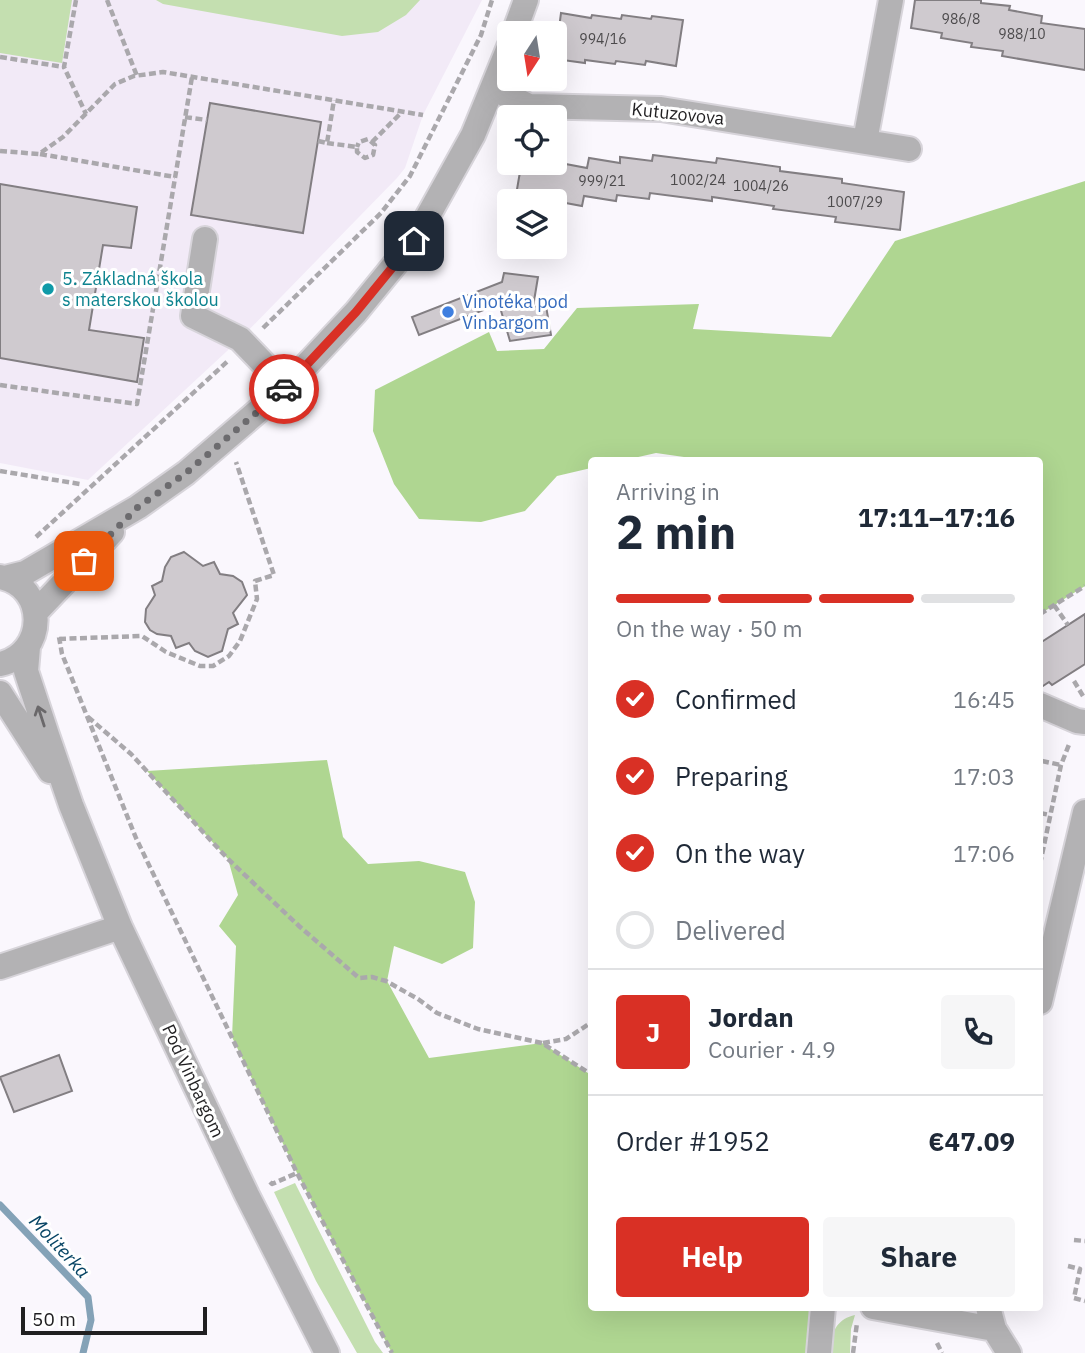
<!DOCTYPE html>
<meta charset="utf-8">
<style>
:root{--surface:#fff;--page:#f6f6f7;--text:#1f2937;--muted:#747a83;--line:#e0e1e3;--accent:#d93025}
body{margin:0;font-family:"IBM Plex Sans",sans-serif;background:var(--page);color:var(--text);height:100vh;display:flex;flex-direction:column;font-size:26px;white-space:nowrap}
*{box-sizing:border-box;margin:0}
p{font-size:23px;color:var(--muted)}
.icon{flex:none;width:38px;height:38px;fill:none;stroke:currentColor;stroke-width:2;stroke-linecap:round;stroke-linejoin:round}
.map{position:relative;flex:1;overflow:hidden}
.panel{position:absolute;left:588px;top:457px;width:455px;height:854px;display:flex;flex-direction:column;background:var(--surface);border-radius:7px;box-shadow:0 7px 28px #0002}
.panel>*{flex:none}
.needle{width:46px;rotate:192deg}
.fabs{position:absolute;left:497px;top:21px;display:grid;gap:14px}
.fabs a{display:grid;place-items:center;width:70px;height:70px;border-radius:7px;background:var(--surface);box-shadow:0 7px 28px #0002;font-size:35px}
.scale{position:absolute;left:21px;bottom:18px;width:186px;box-sizing:border-box;padding-left:7px;border:4px solid #201f21;border-top:0;font-size:19px;line-height:24px;white-space:nowrap;color:#201f21;-webkit-text-stroke:5px #fff;paint-order:stroke}
.pin{position:absolute;display:grid;place-items:center;width:60px;height:60px;color:#fff;margin:-30px;border-radius:14px;box-shadow:0 4px 10px #0006}
.courier{position:absolute;display:grid;place-items:center;width:70px;height:70px;margin:-35px;border:5px solid #d93025;border-radius:50%;background:#fff;color:#222;box-shadow:0 2px 9px #0007}
.summary em{font-style:normal;font-weight:800}
.summary div{display:flex;flex-direction:column-reverse}
.summary{display:flex;align-items:center;justify-content:space-between;height:119px;padding:0 28px}
h1{font-size:46px;font-weight:800;line-height:52px}
.bar{display:grid;grid-template-columns:repeat(4,1fr);gap:10px 7px;align-content:center;height:84px;padding:0 28px}
.bar i{height:9px;border-radius:5px;background:var(--line)}
.bar .active{background:var(--accent)}
.bar p{grid-column:span 4}
.line{display:flex;align-items:center;gap:18px;padding:0 28px;border-top:2px solid var(--line)}
.line div{flex:1}
.round{display:grid;place-items:center;flex:none;width:74px;height:74px;border-radius:7px;background:var(--page)}
ol{padding:0 28px;list-style:none}
li{display:flex;align-items:center;gap:21px;height:77px}
li p{margin-inline-start:auto}
li .icon{padding:7px;border-radius:50%;background:var(--accent);color:#fff;stroke-width:4}
li:last-child{color:var(--muted)}
li i{width:38px;height:38px;border:4px solid var(--line);border-radius:50%}
.cta{display:flex;gap:14px;margin-top:auto;padding:14px 28px}
.cta a{flex:1;height:80px;border-radius:7px;background:var(--accent);color:#fff;font-size:28px;font-weight:800;line-height:80px;text-align:center}
.cta a+a{background:var(--page);color:var(--text)}
.map>svg:first-child{display:block}
.built{fill:#f2eaf7}
.green{fill:#c4dfb0}
.forest{fill:#afd691}
.lines{fill:none;stroke-linecap:round;stroke-linejoin:round}
.stream{stroke:#84a2b7;stroke-width:7}
.building{fill:#cfcacf;stroke:#827e82;stroke-width:2}
.minor-casing{stroke:#d7d4da;stroke-width:28}
.path{stroke:#aaa8ac;stroke-width:4.5;stroke-dasharray:7 3.5;stroke-linecap:butt}
.minor{stroke:#b3b2b4;stroke-width:24}
.oneway{stroke:#6a686a}
.done{stroke:#6c6b6e;stroke-width:7;stroke-dasharray:0 12.6}
.route{stroke:#d93025;stroke-width:9}
.culture-dot{fill:#0f9aa8;stroke:#fff;stroke-width:2.5}
.shop-dot{fill:#3f7fe0;stroke:#fff;stroke-width:2.5}
.labels{text-anchor:middle;stroke-width:6;stroke-linejoin:round;paint-order:stroke}
.number-label{font-size:14px;fill:#4c4a4c}
.street-label{font-size:18px;fill:#201f21;stroke:#fff}
.culture-label{font-size:18px;fill:#0d838f;stroke:#fff;text-anchor:start}
.shop-label{font-size:18px;fill:#366cbe;stroke:#fff;text-anchor:start}
.water-label{font-size:19px;font-style:italic;fill:#084565;stroke:#fff}
</style>
<div class="map">
<svg width="1085" height="1353" viewBox="0 0 1085 1353">
<rect width="100%" height="100%" fill="#faf7fd"/>
<path class="built" d="M0,0h482l-59,115 -18,53 -8,10 -157,161 -152,141 -88,-17z"/>
<path class="green" d="M0,0h72l-10,63 -62,-10z
M156,0h264l-14,15 -28,17 -36,4 -179,-32z
M295,1183l80,159 8,11h-26l-41,-72 -42,-89z
M855,1315l-4,14 -1,24h-18c-3,-18 4,-34 23,-38z"/>
<path class="forest" d="M1085,181v405l-45,28v-154h-335l-49,-7 -31,7h-33l-1,8 -34,8 -32,35 -44,11 -62,-3 -25,-35 -21,-53 2,-41 114,-58 8,19 47,-2 33,-41 122,-4 -6,25 138,8 64,-96z
M327,760l16,77 25,27 51,-3 46,11 10,30 -2,46 -31,16 -48,-18 -7,35 42,77 113,-15 49,32 1,232h232l-4,46h-428l-95,-180 -65,-136 4,-91 -17,-20 19,-31 -10,-36 -81,-88z"/>
<g class="lines">
<path class="stream" d="M0,1205l88,92 3,23 -8,33"/>
</g>
<path class="building" d="M915,0h66v3l29,3 -1,4 33,6 -1,7 44,6v41l-83,-14 1,-5 -32,-4 1,-4 -31,-5 1,-5 -31,-5z
M561,13l30,5 1,-3 29,4 1,-4 29,4 1,-3 31,4 -7,46 -30,-5 -1,4 -29,-4 -1,3 -30,-4v3l-30,-4z
M210,103l111,19 -18,111 -112,-18z
M653,155l63,8 1,-5 63,9v4l62,8v4l62,9 -4,38 -65,-8 1,-5 -63,-8 1,-3 -62,-9v4l-62,-8 -1,6 -32,-4 -1,6 -32,-5 -2,10 -27,-5h-40l6,-35 33,5 1,-9 32,6 2,-10 31,5v-6l32,4z
M0,184l137,23 -6,41 -28,-3 -14,85 55,8 -7,44 -137,-24z
M504,273l34,4 -5,30 13,-1 5,29 -41,6 -11,-37 -80,31 -7,-18 90,-35z
M184,552l19,14 11,-4 6,12 13,2 9,6 5,13 -14,18 5,11 -10,5 -6,22 -14,6 -13,-6 -6,-8 -13,5 -5,-12 -14,-2 -7,-4 -5,-8 1,-13 9,-14 -3,-9 10,-5 3,-14 6,-10z
M1085,614v50l-33,21 -3,-3 -9,6v-45z
M59,1055l13,36 -58,21 -14,-35z"/>
<g class="lines">
<defs>
<path id="minor" d="M514,33l12,-33
M494,89l35,17 132,3 248,40
M865,141l26,-141
M205,239l-12,77 47,23 46,48
M0,577c48,9 47,77 0,87
M5,578l20,-5 113,-66 48,-34 100,-86 70,-75 58,-71 59,-106 36,-88
M36,612l76,-80
M28,647l-2,24 21,64 24,70 49,122 127,268 80,158
M0,693l50,78
M1040,705l37,16 8,1
M0,967l120,-40
M1040,1002l45,-190
M873,1307l121,22
M988,1307l6,22 15,24
M819,1353l4,-46"/>
</defs>
<use href="#minor" class="minor-casing"/>
<path class="path" d="M76,0l-12,67 22,47
M107,0l30,76
M0,57l64,10
M185,117l22,3
M318,141l9,2 7,-43
M372,142l30,-30
M327,143l30,4v5l8,6 8,-3 2,-10 -7,-6 -9,3 -2,5
M0,151l39,3 24,-17 52,-53 19,-8 29,-4 260,43
M40,154l135,23
M263,328l118,-115 29,-37 71,-141 11,-35
M0,385l137,19 55,-327
M0,471l80,13
M36,537l193,-177
M1054,605l14,20
M1040,614l45,-28
M59,637l3,17 74,184 161,335 95,180
M59,639l83,-3 24,16 34,14h13l16,-10 11,-15 17,-42 -2,-18 19,-6 -38,-113
M1074,681l9,15
M88,717l43,37 97,105 71,67 60,52 13,-1 14,4 32,18 19,14 41,16 64,14 50,32
M1042,761l19,4
M1040,813l10,2
M1040,864l21,-99 9,-23
M543,1043l23,-4 26,-17
M270,1182l2,2 25,-11
M1074,1240l11,1
M1068,1266l12,3 -6,29 11,3
M937,1343l5,10
M853,1353l4,-30"/>
<use href="#minor" class="minor"/>
</g>
<defs><path id="oneway-shaft" d="M-6 0H5M1.5-3L5.5 0L1.5 3" fill="none" stroke-width="1.6" stroke-linecap="round" stroke-linejoin="round" transform="scale(1.75)"/></defs>
<use class="oneway" href="#oneway-shaft" transform="translate(41 716) rotate(-108)"/>
<g class="lines">
<path class="done" d="M84,561l54,-54 48,-34 98,-84"/>
<path class="route" d="M284,389l72,-77 58,-71"/>
</g>
<circle class="culture-dot" cx="48" cy="289" r="7"/>
<circle class="shop-dot" cx="448" cy="312" r="7"/>
<g class="labels">
<g class="number-label">
<text x="961" y="24">986/8</text>
<text x="1022" y="39">988/10</text>
<text x="603" y="44">994/16</text>
<text x="698" y="185">1002/24</text>
<text x="602" y="186">999/21</text>
<text x="761" y="191">1004/26</text>
<text x="855" y="207">1007/29</text>
</g>
<g class="street-label">
<text transform="translate(678 114) rotate(6)" y="6">Kutuzovova</text>
<text transform="translate(193 1081) rotate(65)" y="6">Pod Vinbargom</text>
</g>
<g class="culture-label">
<text x="62" y="285">5. Základná škola<tspan x="62" dy="21">s materskou školou</tspan></text>
</g>
<g class="shop-label">
<text x="462" y="308">Vinotéka pod<tspan x="462" dy="21">Vinbargom</tspan></text>
</g>
<g class="water-label">
<text transform="translate(60 1246) rotate(47)" y="7">Moliterka</text>
</g>
</g>
</svg>
<div class="fabs">
<a><svg class="needle" viewBox="-14 -14 28 28"><path d="M0-13l5 13h-10z" fill="#e53935"/><path d="M0 13l5-13h-10z" fill="#747a83"/></svg></a>
<a><svg class="icon" aria-label="locate" viewBox="0 0 24 24"><circle cx="12" cy="12" r="6"/><path d="M12 2v4M12 18v4M2 12h4M18 12h4"/></svg></a>
<a><svg class="icon" aria-label="layers" viewBox="0 0 24 24"><path d="M12 4l9 5-9 5-9-5zM3 14l9 5 9-5"/></svg></a>
</div>
<div class="scale">50 m</div>
<div class="pin" style="left:84px;top:561px;background:#ea580c"><svg class="icon" aria-label="bag" viewBox="0 0 24 24"><path d="M5 8h14l-1 12H6zM9 8a3 3 0 0 1 6 0"/></svg></div>
<div class="pin" style="left:414px;top:241px;background:#1f2937"><svg class="icon" aria-label="home" viewBox="0 0 24 24"><path d="M3 11l9-7 9 7M6 9v11h12V9"/></svg></div>
<div class="courier" style="left:284px;top:389px"><svg class="icon" aria-label="car" viewBox="0 0 24 24"><path d="M5 17H2v-5l4-1 3-4h7l3 4 3 1v5h-3M9 17h6M6 11h13"/><circle cx="7" cy="17" r="2"/><circle cx="17" cy="17" r="2"/></svg></div>
<section class="panel">
<div class="summary"><div><h1>2 min</h1><p>Arriving in</p></div><em>17:11–17:16</em></div>
<div class="bar"><i class="active"></i><i class="active"></i><i class="active"></i><i></i><p>On the way · 50 m</p></div>
<ol>
<li><svg class="icon" aria-label="check" viewBox="0 0 24 24"><path d="M5 12l5 5 9-10"/></svg>Confirmed<p>16:45</p></li>
<li><svg class="icon" aria-label="check" viewBox="0 0 24 24"><path d="M5 12l5 5 9-10"/></svg>Preparing<p>17:03</p></li>
<li><svg class="icon" aria-label="check" viewBox="0 0 24 24"><path d="M5 12l5 5 9-10"/></svg>On the way<p>17:06</p></li>
<li><i></i>Delivered</li>
</ol>
<div class="line" style="height:126px"><b class="round" style="background:var(--accent);color:#fff">J</b><div><b>Jordan</b><p>Courier · 4.9</p></div><a class="round"><svg class="icon" aria-label="phone" viewBox="0 0 24 24"><path d="M5 4h4l2 5-3 2q2 4 5 5l2-3 5 2v4C11 20 4 13 5 4z"/></svg></a></div>
<div class="line" style="height:91px"><div>Order #1952</div><b>€47.09</b></div>
<div class="cta"><a>Help</a><a>Share</a></div>
</section>
</div>
